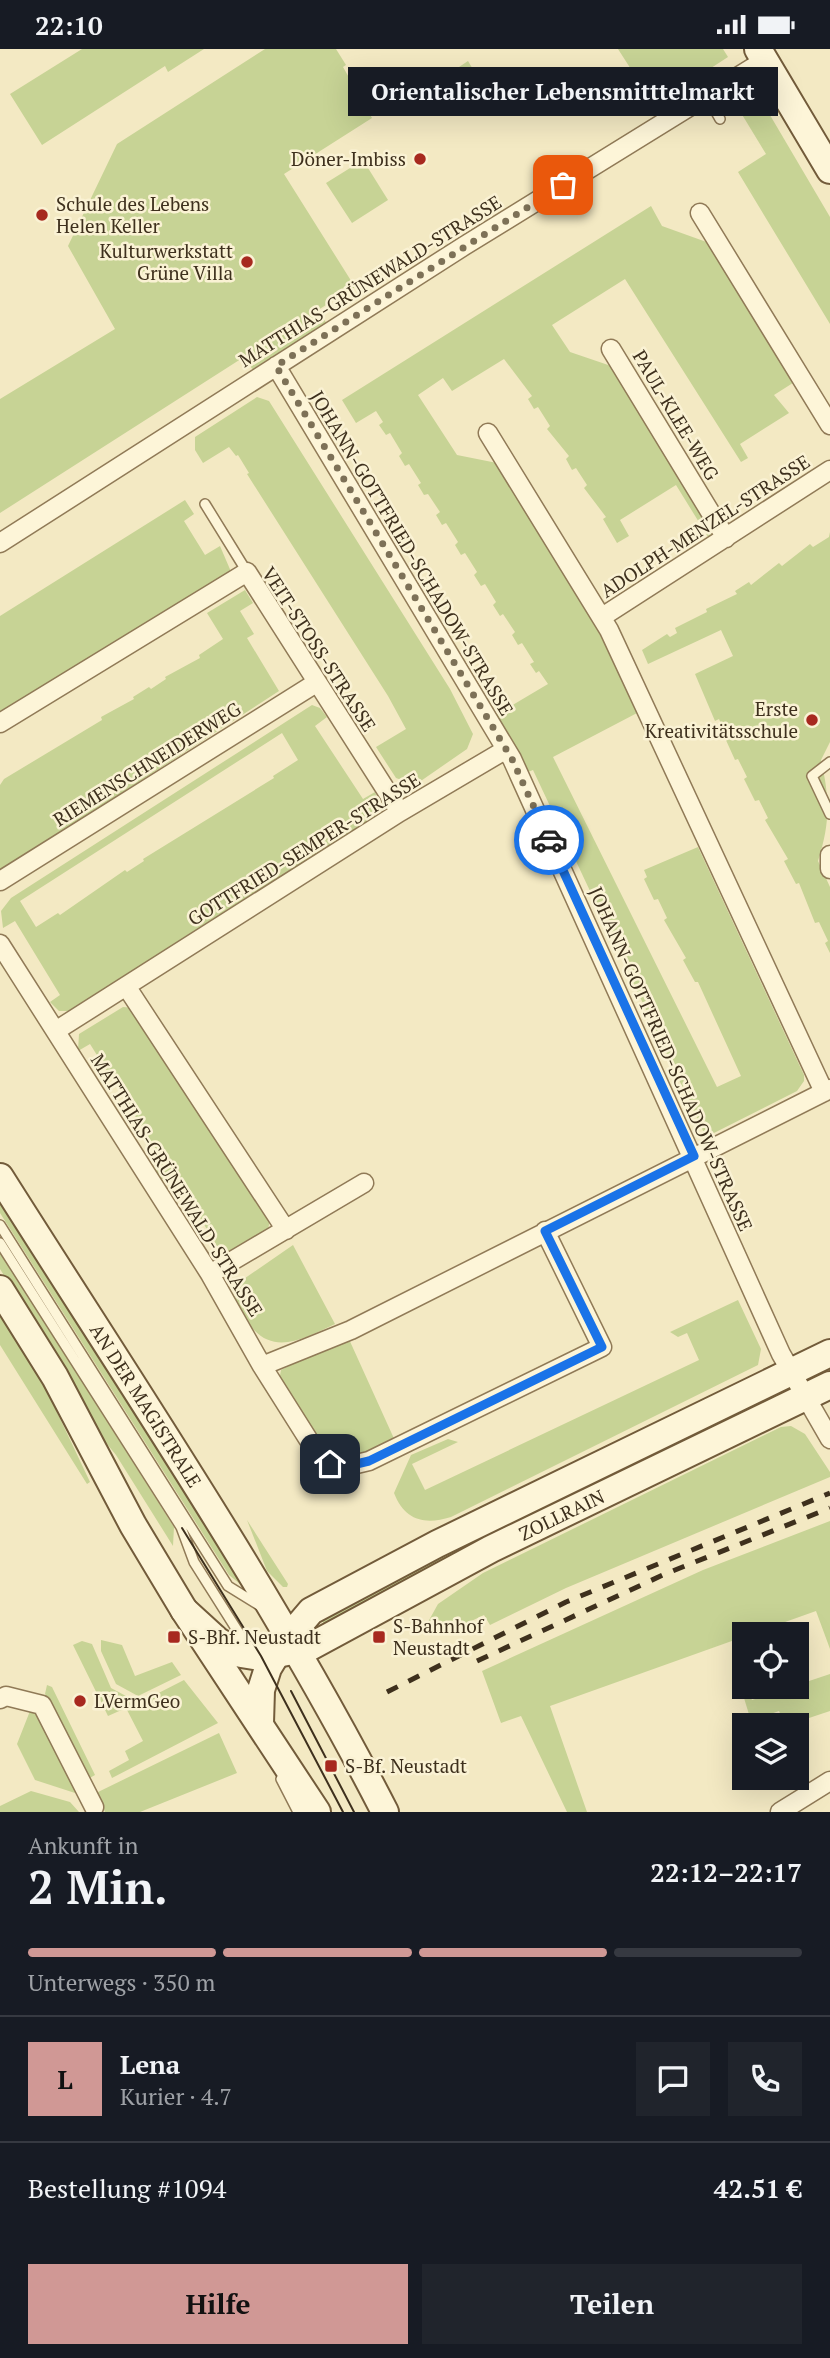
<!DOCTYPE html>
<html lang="de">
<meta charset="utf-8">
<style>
:root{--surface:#171b24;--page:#20242c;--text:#f1f3f6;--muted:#9ea1a6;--line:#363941;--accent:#d09895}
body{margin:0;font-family:"PT Serif",serif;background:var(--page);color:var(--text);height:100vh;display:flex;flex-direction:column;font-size:26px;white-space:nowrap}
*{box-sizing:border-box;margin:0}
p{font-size:23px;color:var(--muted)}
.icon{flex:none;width:38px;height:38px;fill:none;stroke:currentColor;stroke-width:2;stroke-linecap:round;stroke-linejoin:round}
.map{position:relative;height:1763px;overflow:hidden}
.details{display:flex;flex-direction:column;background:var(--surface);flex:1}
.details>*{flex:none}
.fabs{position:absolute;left:732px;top:1573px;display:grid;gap:14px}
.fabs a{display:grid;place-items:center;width:77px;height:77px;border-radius:0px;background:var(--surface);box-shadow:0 7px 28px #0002;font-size:35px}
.pin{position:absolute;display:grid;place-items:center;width:60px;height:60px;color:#fff;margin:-30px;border-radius:14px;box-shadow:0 4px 10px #0006}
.courier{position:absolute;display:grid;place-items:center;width:70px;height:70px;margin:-35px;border:5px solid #1a73e8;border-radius:50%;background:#fff;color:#222;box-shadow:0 2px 9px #0007}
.bubble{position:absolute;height:49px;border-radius:0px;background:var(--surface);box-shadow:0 7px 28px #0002;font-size:23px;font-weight:800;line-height:49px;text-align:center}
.headline em{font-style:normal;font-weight:800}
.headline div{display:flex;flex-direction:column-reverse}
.headline{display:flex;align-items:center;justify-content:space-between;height:119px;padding:0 28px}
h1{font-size:46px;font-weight:800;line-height:52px}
.bar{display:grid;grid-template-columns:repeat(4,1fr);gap:10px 7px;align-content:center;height:84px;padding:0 28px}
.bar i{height:9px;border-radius:5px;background:var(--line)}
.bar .on{background:var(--accent)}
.bar p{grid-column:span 4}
.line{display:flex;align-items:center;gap:18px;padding:0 28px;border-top:2px solid var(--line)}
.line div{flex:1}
.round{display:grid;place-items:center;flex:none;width:74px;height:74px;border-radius:0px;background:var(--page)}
.cta{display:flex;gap:14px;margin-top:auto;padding:14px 28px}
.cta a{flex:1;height:80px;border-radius:0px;background:var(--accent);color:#111;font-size:28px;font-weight:800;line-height:80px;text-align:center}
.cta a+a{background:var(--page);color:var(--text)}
.status{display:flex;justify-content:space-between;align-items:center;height:49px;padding:0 35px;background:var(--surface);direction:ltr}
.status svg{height:19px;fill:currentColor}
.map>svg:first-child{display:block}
.green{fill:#c7d395;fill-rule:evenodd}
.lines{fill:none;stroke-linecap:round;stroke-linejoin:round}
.lane-casing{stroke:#907a57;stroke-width:12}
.street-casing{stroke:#907a57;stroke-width:21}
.secondary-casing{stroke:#725b3a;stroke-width:30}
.lane{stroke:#fdf5d8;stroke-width:9}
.street{stroke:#fdf5d8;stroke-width:18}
.secondary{stroke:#fdf5d8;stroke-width:26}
.tram{stroke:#3e301d;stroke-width:2}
.rail{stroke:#3e301d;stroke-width:5;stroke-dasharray:12 12;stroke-linecap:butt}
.done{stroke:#7d7157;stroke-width:7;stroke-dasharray:0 12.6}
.route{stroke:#1a73e8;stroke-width:9}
.poi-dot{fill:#a7291f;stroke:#faf2d4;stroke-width:2.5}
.labels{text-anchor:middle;stroke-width:5;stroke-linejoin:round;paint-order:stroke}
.poi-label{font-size:19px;fill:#3e301d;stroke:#faf2d4;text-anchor:start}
.street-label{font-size:19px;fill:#3e301d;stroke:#faf2d4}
</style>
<div class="status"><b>22:10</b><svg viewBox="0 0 49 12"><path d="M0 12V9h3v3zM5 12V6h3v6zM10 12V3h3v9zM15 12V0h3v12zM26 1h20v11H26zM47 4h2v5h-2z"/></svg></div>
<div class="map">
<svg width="830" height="1763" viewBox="0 0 830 1763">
<rect width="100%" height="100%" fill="#f3e9c3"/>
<path class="green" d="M82,0h122l-36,23 -3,-6 -123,79 -32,-51z
M265,0h71l10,16 -3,2 29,51 -88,56 71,113 -37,23 9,14 -74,46 -9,-13 -244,156v-114l115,-70 -47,-83 49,-102z
M618,0h105l5,8 -74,48z
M468,12l12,20 -19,12 -11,-20z
M750,44l10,5 70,119v107l-92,-152 28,-18 -28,-46 -11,7 -4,-9 18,-12z
M363,111l25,40 -36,23 -26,-40z
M651,157l11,20 50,18 84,137 -22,14 15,18 -49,31 8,14 -7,4 -116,-183 -73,46 18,27 47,16 102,166 -9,6 -34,-55 -56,35 9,16 -12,7 -14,-24 3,-2 -22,-29 3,-3 -11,-17 -4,2 -6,-11 3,-3 -22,-27 3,-3 -12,-19 -4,2 -6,-10 4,-3 -28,-37 -52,32 -9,-13 -25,17 39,60 45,9 76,127 61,121 -86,45 164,330 24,-11 -43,-94h-3l-12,-22 3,-2 -22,-38 3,-2 -9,-19 -4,1 -10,-21 3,-2 -3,-7 54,-23 106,228v6l-7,10 -91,46 -173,-367 -10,4 -29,-58 54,-32 -9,-13 -3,2 -6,-9 4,-2 -12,-19 -4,2 -6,-10 3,-3 -12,-18 -3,2 -7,-11 3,-3 -11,-18 -4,2 -7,-11 3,-3 -12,-19 -4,2 -6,-10 3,-3 -12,-19 -4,2 -6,-10 4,-3 -12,-18 -4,1 -6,-10 3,-2 -12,-19 -4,2 -6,-10 3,-3 -12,-20 -4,2 -7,-10 4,-3 -7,-11 -20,12 -14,-23z
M257,348l12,4 181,288 23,45 -6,15 -52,36 -19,-7 -20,-31 30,-18 -18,-33 -141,-222 2,-1 -11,-18 -2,1 -7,-9 -26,16 -8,-13v-13z
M185,451l9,14 -10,7 21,34 15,-9 12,28 -232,142v-100z
M830,483v210l-9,18c9,39 9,64 -3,101l12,26v66l-5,-10 3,-2 -9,-19 -4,1 -16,-40 -3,1 -12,-23 4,-2 -23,-39 3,-2 -9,-18 -4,1 -11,-22 3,-2 -9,-18 -3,1 -10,-22 2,-1 -8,-18 -4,2 -20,-47 38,-18 -12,-26 -73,34 -6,-14 25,-16 3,3 7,-4 -2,-5 32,-16 -1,-3 31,-15 -2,-3 14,-9 2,3 28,-22 3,3 28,-22 3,3 16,-10z
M245,541l8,13 -13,8 14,23 -7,4 32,53 -279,181v-87l4,-6 98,-59 -1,-3 33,-18 -1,-2 16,-10 2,2 15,-10 -1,-2 35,-19 -1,-3 24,-16 -16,-26z
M312,656l8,3 7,9 -12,9 48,73 12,-7 5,14 -3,11 -307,194h-11l-9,-9 10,-7 -45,-74 -12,7 -2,-17 10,-13zM282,684l16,27 -25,16 1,2 -131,81 1,2 -17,11 -2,-2 -65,45 -2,-2 -22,14 -16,-26z
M123,958l11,1 136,211 -2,11 -39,24 -18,-6 5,-4 -43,-70 -14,7 -7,-11 12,-8 -74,-118 -12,7 1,-17z
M0,1144l250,399 -21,-17 -229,-362z
M293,1196l42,79c-32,15 -64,34 -88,-3 -9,-14 -13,-20 -12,-36z
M0,1203l174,275 -1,19 -57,-91 -18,-22 -35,-64 -63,-100z
M738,1251l23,49 -3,16 -307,152c-26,8 -46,4 -57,-24l17,-38 37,-16 10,3 -46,22 13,26 274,-130 -12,-27 -9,4 -8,-5z
M0,1266l47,76 43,91 -3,2 -87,-139z
M348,1288l48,106 -53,17 -22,-10 -43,-63 3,-17z
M756,1350l4,9 -434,219 -4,-6 74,-43z
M791,1377l14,8 25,38v5l-264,111 -76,37 -6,-10 -40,19 -9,1 -7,-13 10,-18 45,-31 298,-146z
M247,1471l41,64 -1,3h-4l-16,-16z
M830,1472v128l-14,-38 -266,95 37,106h-20l-46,-96 -20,7 -19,-52 221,-101z
M101,1591l21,5 13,31 37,-14 9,13 -43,21 -22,-12 -15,-33z
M82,1592l10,3 19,44 28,15 45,-23 34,43 -106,55 -3,-7 20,-11 -4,-9 18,-10 -17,-33 -18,8 -35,-71z
M830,1625v37l-42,14h-3l-6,-14 -28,10 -7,-23 6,-2 2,4z
M47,1636l5,2 43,88 -7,4 -43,-85z
M30,1662l10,3 37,77 -2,2 -40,-13 -18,-36z
M219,1684l18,40 -97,39h-35l-9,-19z
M31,1742l39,11 9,10h-79v-6z"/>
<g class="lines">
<defs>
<path id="lane" d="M707,47l13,23
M205,455l42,68
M830,713l-18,14 18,38
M0,1176l228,361 34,21
M0,1194l181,284 13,35 55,87
M281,1730l17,33"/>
<path id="street" d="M700,164l130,212
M611,300l115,189
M276,317l236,393 269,595 49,85
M488,384l121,197 215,462
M0,494l464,-297 301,-186
M602,568l228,-147
M0,674l247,-151 153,240
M830,806v14
M0,832l316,-198
M0,895l210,330 52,92 53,84 15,13 14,4 25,-6 233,-114 -57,-116
M126,937l160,244
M57,981l343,-218 105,-62
M210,1225l154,-91
M262,1317l89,-36 479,-241
M0,1650l6,-3 36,9 52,102
M780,1763l50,-31"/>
<g id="secondary">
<path d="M758,0l72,121"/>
<path id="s1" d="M0,1128c132,209 272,415 385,635"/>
<path d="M0,1240l55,88 78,148 51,85 133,202"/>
<path id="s2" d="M184,1561l34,31 23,13 20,3 47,-9 183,-99 339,-164"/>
<path d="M260,1674l1,-33 7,-22 14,-23 29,-34 126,-67 393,-191"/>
</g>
</defs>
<use href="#lane" class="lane-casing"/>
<use href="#street" class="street-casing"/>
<use href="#secondary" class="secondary-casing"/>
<use href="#lane" class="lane"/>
<use href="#street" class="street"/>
<use href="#secondary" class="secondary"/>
<path class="tram" d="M182,1479l79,128 82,156
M291,1642l63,121"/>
<path class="rail" d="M477,1612l188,-87 165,-66
M387,1643l179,-90 264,-109"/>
</g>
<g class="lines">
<path class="done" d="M549,791l-37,-81 -236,-393 287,-181"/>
<path class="route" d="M330,1415l14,3 25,-6 233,-114 -57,-116 149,-75 -145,-316"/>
</g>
<g class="poi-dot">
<circle cx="420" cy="110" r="7"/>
<circle cx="42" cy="166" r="7"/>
<circle cx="247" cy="213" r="7"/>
<circle cx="812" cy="671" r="7"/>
<rect x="167" y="1581" width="14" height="14" rx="3.5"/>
<rect x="372" y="1581" width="14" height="14" rx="3.5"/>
<circle cx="80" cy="1652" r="7"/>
<rect x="324" y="1710" width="14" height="14" rx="3.5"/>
</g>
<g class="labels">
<g class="poi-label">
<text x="406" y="117" text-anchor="end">Döner-Imbiss</text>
<text x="56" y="162">Schule des Lebens<tspan x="56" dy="22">Helen Keller</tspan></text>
<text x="233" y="209" text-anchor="end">Kulturwerkstatt<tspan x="233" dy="22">Grüne Villa</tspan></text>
<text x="798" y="667" text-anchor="end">Erste<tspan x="798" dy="22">Kreativitätsschule</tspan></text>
<text x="393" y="1584">S-Bahnhof<tspan x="393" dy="22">Neustadt</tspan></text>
<text x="188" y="1595">S-Bhf. Neustadt</text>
<text x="94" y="1659">LVermGeo</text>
<text x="345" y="1724">S-Bf. Neustadt</text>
</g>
<g class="street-label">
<text transform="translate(370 232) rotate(-32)" y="7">MATTHIAS-GRÜNEWALD-STRASSE</text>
<text transform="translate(676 366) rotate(59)" y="7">PAUL-KLEE-WEG</text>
<text transform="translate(705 477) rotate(-33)" y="7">ADOLPH-MENZEL-STRASSE</text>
<text transform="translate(412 504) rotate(59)" y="7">JOHANN-GOTTFRIED-SCHADOW-STRASSE</text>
<text transform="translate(319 600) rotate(57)" y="7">VEIT-STOSS-STRASSE</text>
<text transform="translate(147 715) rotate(-32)" y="7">RIEMENSCHNEIDERWEG</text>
<text transform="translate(304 800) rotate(-32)" y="7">GOTTFRIED-SEMPER-STRASSE</text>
<text transform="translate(671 1010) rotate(66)" y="7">JOHANN-GOTTFRIED-SCHADOW-STRASSE</text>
<text transform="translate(177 1136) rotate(58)" y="7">MATTHIAS-GRÜNEWALD-STRASSE</text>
<text dy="7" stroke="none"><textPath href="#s1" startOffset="271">AN DER MAGISTRALE</textPath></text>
<text dy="7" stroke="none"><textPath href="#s2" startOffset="427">ZOLLRAIN</textPath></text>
</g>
</g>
</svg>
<div class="fabs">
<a><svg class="icon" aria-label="locate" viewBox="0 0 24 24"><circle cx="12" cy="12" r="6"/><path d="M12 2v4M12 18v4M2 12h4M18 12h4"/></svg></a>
<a><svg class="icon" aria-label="layers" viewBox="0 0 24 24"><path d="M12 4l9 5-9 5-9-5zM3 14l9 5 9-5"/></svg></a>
</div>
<div class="pin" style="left:563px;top:136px;background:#ea580c"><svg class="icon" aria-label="bag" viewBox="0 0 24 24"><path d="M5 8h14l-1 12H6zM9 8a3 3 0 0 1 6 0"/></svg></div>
<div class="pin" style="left:330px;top:1415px;background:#1f2937"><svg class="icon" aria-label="home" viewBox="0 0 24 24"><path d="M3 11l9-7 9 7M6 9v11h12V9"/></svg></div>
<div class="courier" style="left:549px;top:791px"><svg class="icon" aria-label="car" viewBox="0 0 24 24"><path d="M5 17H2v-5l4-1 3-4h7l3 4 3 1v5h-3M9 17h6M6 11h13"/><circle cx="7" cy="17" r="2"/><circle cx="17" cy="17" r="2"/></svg></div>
<div class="bubble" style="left:348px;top:18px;width:430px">Orientalischer Lebensmitttelmarkt</div>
</div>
<section class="details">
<div class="headline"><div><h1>2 Min.</h1><p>Ankunft in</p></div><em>22:12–22:17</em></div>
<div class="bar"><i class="on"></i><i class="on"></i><i class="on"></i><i></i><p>Unterwegs · 350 m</p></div>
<div class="line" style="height:126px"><b class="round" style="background:var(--accent);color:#111">L</b><div><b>Lena</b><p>Kurier · 4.7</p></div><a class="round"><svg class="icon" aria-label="chat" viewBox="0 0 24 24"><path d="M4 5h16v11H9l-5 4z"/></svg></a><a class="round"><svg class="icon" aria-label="phone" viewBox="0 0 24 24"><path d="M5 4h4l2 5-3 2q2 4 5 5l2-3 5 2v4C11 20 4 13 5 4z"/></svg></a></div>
<div class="line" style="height:91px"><div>Bestellung #1094</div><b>42.51 €</b></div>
<div class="cta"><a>Hilfe</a><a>Teilen</a></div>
</section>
